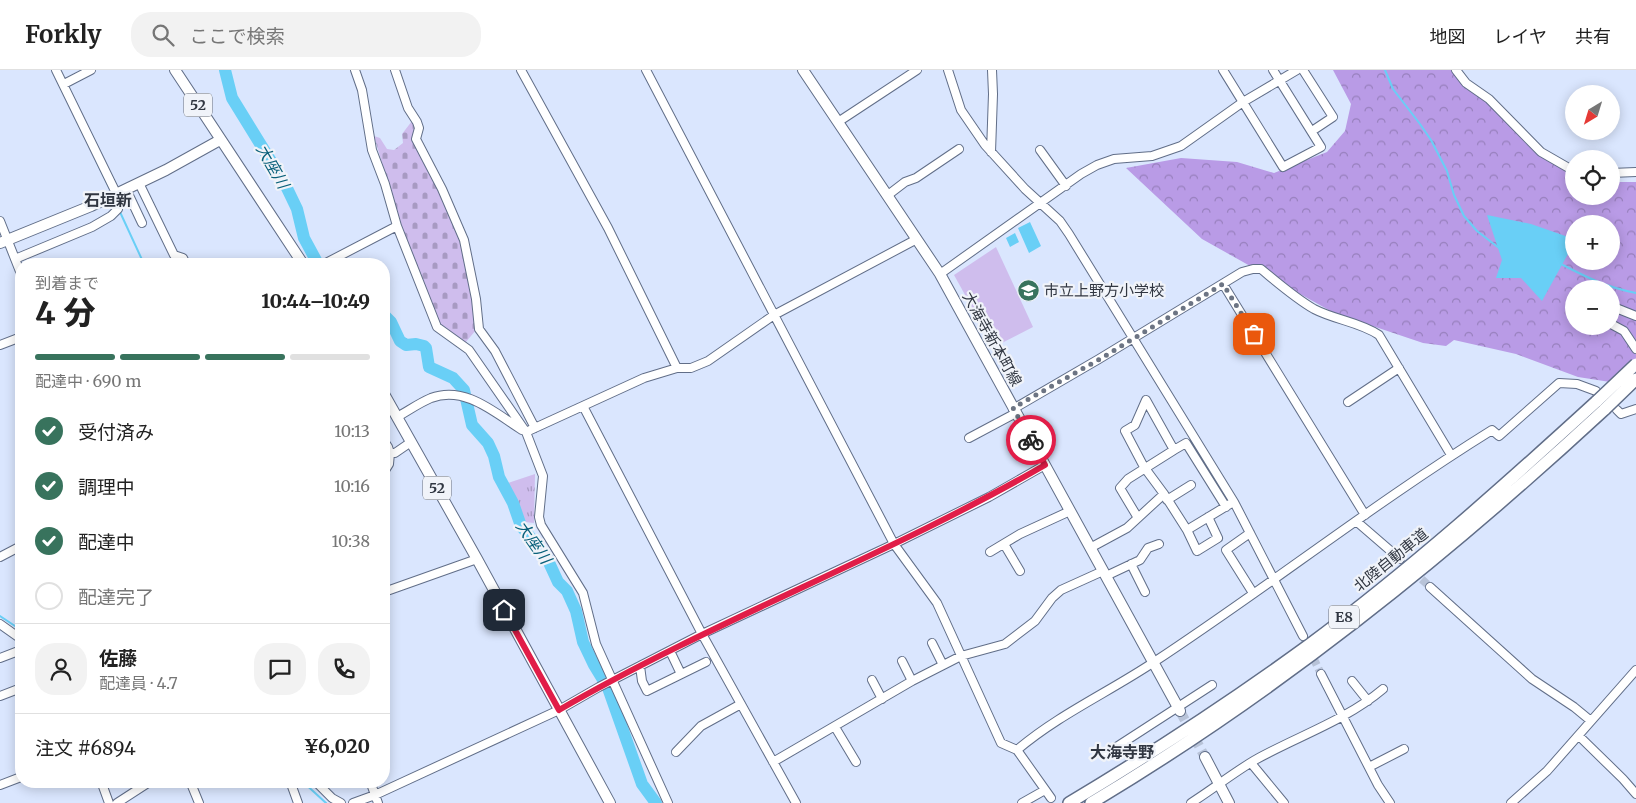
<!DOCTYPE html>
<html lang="ja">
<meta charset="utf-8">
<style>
:root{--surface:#fff;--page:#f2f2f2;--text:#222;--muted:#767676;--line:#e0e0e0;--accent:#38735d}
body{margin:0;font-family:Merriweather,"Noto Sans JP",serif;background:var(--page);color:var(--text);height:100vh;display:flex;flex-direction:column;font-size:19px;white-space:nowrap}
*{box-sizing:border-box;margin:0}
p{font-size:16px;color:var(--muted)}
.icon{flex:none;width:28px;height:28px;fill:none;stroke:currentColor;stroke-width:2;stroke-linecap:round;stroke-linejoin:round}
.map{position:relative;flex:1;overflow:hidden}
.sheet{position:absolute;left:15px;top:188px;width:375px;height:530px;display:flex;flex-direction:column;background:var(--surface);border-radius:20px;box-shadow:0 2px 12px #0003}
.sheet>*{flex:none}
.needle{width:32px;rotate:218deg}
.fabs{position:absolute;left:1565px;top:15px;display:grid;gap:10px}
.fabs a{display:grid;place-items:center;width:55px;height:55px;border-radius:50%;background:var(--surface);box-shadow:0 2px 12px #0003;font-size:25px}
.pin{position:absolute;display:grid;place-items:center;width:42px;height:42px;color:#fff;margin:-21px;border-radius:10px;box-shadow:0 2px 8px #0006}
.courier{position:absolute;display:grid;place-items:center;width:50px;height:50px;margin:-25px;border:4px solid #e11d48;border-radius:50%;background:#fff;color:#222;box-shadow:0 1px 6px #0007}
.summary em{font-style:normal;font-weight:800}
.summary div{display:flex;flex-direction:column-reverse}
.summary{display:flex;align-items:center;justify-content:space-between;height:85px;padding:0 20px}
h1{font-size:32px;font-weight:800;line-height:38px}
.bar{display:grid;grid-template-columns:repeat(4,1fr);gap:8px 5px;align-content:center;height:60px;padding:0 20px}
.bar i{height:6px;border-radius:4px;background:var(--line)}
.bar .active{background:var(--accent)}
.bar p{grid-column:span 4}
.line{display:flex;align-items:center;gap:12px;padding:0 20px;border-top:1px solid var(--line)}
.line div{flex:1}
.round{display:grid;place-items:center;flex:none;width:52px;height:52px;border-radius:20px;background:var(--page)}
ol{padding:0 20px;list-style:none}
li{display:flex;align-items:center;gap:15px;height:55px}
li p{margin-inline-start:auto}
li .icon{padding:5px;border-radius:50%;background:var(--accent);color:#fff;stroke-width:4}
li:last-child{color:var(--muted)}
li i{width:28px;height:28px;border:2px solid var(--line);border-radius:50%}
header{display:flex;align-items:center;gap:30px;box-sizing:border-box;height:70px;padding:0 25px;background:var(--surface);border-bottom:1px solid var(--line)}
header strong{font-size:24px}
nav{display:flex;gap:28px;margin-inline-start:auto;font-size:18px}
.search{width:350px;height:45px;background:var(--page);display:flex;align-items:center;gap:12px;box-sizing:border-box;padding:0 18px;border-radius:20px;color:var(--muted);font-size:19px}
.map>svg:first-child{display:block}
.grass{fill:url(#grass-tufts)}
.forest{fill:url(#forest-crowns);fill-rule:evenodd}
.cemetery{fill:url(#cemetery-stones)}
.garden{fill:#cfbded}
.water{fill:#69cff6}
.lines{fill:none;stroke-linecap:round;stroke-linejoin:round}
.stream{stroke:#69cff6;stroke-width:2}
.river{stroke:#69cff6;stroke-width:12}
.minor-tunnel{stroke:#b8c3d8;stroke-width:8;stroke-dasharray:8 4;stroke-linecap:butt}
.major-tunnel{stroke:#b8c3d8;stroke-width:10;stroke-dasharray:10 5;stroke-linecap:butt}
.minor-casing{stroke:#616e88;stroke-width:10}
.major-casing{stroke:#616e88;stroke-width:12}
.highway-casing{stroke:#616e88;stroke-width:14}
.minor{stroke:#fff;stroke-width:8}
.major{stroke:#fff;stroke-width:10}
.highway{stroke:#fff;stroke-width:11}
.highway-bridge-casing{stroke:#616e88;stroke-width:14;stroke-linecap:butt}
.highway-bridge{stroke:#fff;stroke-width:11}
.done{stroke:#6c7483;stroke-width:5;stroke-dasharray:0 9}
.route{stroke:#e11d48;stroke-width:6}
.labels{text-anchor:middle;stroke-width:4.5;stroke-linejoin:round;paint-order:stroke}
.shield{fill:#f0f3f9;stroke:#6a6f78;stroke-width:1}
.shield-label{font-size:14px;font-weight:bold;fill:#303641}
.poi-label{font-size:15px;fill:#303641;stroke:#f0f3f9;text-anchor:start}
.street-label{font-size:15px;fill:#303641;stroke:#f0f3f9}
.water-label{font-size:16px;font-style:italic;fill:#09607a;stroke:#f0f3f9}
.neighbourhood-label{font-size:16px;font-weight:bold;fill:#303641;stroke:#f0f3f9}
</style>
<header>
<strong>Forkly</strong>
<div class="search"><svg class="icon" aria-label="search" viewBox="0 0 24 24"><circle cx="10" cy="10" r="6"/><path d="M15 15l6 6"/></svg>ここで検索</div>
<nav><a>地図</a><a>レイヤ</a><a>共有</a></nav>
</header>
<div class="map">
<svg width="1636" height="733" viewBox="0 0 1636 733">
<defs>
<pattern id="grass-tufts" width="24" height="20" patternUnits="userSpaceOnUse" patternTransform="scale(1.25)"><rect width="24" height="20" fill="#cfbded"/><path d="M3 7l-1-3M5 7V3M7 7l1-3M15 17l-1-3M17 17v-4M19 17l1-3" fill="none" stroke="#a89ac2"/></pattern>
<pattern id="forest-crowns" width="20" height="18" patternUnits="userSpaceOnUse" patternTransform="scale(1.25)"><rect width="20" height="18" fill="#b99be6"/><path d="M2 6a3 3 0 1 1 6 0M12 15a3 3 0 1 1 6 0" fill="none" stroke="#977fbc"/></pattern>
<pattern id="cemetery-stones" width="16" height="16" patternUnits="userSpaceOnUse" patternTransform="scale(1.25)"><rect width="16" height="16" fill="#cfbded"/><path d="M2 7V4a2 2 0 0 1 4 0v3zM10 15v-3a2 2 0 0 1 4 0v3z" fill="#a89ac2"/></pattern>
</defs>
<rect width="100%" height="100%" fill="#dae6fe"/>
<path class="grass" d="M535,404l-1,49 -9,-1 -17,-39z"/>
<path class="forest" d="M1333,0h128l33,39 28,25 52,39v23h37v-14h25v204l-58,-9 -62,-23 -62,-14 -8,6 -23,-3 -89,-30 -132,-74 -76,-71 55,-10 56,4 37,11 53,-21 18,-21 6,-27zM1574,154h37v37h-37zM1574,219h37v37h-37z"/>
<path class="cemetery" d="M412,51l3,6 -1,18 11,17 35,75 11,51 5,42 -11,13 -26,-19 -39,-100 -26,-88 6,2 7,11 7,1 9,-7 -1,-9z"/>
<path class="garden" d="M996,177l37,80 -39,20 -40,-72z"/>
<path class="water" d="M1487,145l44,9 43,15v4l-32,58 -21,-23h-25l6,-18z
M1030,152l11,24 -12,7 -11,-25z
M1015,163l4,9 -9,5 -4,-9z"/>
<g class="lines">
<path class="stream" d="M1385,0l8,19 27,35 11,16 16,31 7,24 10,21 13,15 22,17
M96,90l15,31
M120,142l24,52
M1561,194c27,14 45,23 75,29
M0,546l21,14
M302,711l24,22"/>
<path class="river" d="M225,0l7,28 53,86 12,25 7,29 14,26
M384,245l7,7 9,19 6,4 10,-1 8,2 2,2 3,19 24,11 11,12 8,35 16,18 6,13 5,21 14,26 8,23 25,30 12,26 9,9 9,20 7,31 11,23 14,23 34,96 14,19"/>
<path class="minor-tunnel" d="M1413,501l17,16
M1303,566l18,38"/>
<path class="major-tunnel" d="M1180,641l25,46"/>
<defs>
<path id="minor" d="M355,0l7,20 10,60 13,34 12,42
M395,0l13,38 9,14 2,6 -3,11 26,50 22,51 12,59 3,30 16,22 40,77
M521,0l87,158 69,140
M646,0l248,474 43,59 64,140 16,7 34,48
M948,0l13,40 24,35 40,44 35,32 9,13 165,268 69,134
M1223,0l60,97 38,-20 -48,-77
M1303,0l30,47 -21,14
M1456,0l10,13 23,16 52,53 33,19
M64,14l27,-14
M838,52l79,-52
M1040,80l26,36
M991,82l2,-58 -1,-24
M1611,103l25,-1
M139,113l35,72 9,3 3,6
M126,119l16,34
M888,125l17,-13 11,-4 43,-29
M0,151l21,53
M15,189l77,-32 19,-11 7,-7 2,-8 -64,-131
M324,194l73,-38 40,101 32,23 57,82 17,44 -4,41 2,8 42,68 13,51 72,159
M940,204l141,-100 16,-9 17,-6 38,-3 29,-10 62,-44 54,-32
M1223,214l142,231
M1611,236l25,10
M1611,254l13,7 12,18
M0,275l21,-8
M1348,332l51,-34
M583,336l119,228 94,169
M1013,339l86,-50 143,-87 11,-3h8c17,14 34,29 53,40 21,11 46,13 65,26l72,120
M1617,340l4,4 15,-5
M397,347c11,-6 22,-14 34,-19 34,-13 64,15 91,32
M526,362l118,-54 33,-10h14l17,-7 66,-46 143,-76
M969,368l47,-25
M384,371l4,6 2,6
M384,402l5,-8 1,-11h5l16,-11
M1164,424l-20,-27 -19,-36 10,-6 11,-25 28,50 12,-7 40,64
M1167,430l24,-15
M1138,448l-18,-30 8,-9 46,-29
M1356,451l44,38
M1187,460l10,21 21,-13 -10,-21
M1250,463l-24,17 27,43
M1004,474l16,27
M1090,478l37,-20 37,-34 23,36 43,-26
M990,482l30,-18 50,-23
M0,487l21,-11
M1131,494l14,28
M1106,506l34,-16 8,-12 11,-4
M1430,517l102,92 42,28 17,14
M384,522l93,-33
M0,554l21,15
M932,573l11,22
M670,581l11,23
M0,588l21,-8
M902,591l10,20
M640,596l2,15 5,10 59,-29
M1321,604l57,111 12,18
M872,610l10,19
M1352,611l16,20
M0,626l21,-8
M835,657l21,35
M1579,666l44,43 13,15
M1017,680c41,-35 92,-58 137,-88 114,-75 222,-160 338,-232l7,6 60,-53 18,1 19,7
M676,682l25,-26 40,-22
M1104,685l108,-70
M773,692l139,-81 49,-25 44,-12 30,-23 17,-23 9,-8 42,-19
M1251,693l33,40
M1369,697l35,-18
M101,711l8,22
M190,711l9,22
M290,711l8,22
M315,711l17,17 9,5
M370,711l8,22
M0,715l21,-8
M117,733l34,-22
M353,733l22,-8 184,-85 40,-23 103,-53 192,-90 95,-47 56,-32
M1022,733l23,-13
M1191,733c22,-14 42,-30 64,-43 43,-24 90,-39 128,-71
M1511,733l36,-32 89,-101"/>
<path id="major" d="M175,0l128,194
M803,0l137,204 240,437
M0,173l91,-37 75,-36 54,-30
M384,324l93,165 133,244
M1205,687l24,46"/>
<path id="highway" d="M1069,733c82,-49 163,-102 240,-158 101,-75 195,-159 288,-244
M1091,733c186,-111 355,-247 514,-394"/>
</defs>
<use href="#minor" class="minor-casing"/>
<use href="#major" class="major-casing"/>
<use href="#highway" class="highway-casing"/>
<use href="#minor" class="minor"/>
<use href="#major" class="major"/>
<use href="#highway" class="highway"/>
<defs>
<path id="highway-bridge" d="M1597,331l39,-37
M1605,339l31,-30"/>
</defs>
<use href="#highway-bridge" class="highway-bridge-casing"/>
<use href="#highway-bridge" class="highway-bridge"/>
</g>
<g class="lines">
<path class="done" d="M1031,370l-18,-32 87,-49 123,-75 31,50"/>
<path class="route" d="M504,540l55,100c157,-91 329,-154 486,-245l-14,-25"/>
</g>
<defs>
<symbol id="school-disc" viewBox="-11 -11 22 22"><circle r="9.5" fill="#38735d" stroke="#f0f3f9"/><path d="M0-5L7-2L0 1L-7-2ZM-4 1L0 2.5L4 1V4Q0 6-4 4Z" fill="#fff"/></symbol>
</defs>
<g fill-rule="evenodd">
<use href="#school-disc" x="1016" y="208" width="25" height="25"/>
</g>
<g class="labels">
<g class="shield">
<rect x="184" y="23.5" width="28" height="23" rx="4"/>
<rect x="423" y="406.5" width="28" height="23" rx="4"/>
<rect x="1329" y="535.5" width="30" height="23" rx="4"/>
</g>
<g class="shield-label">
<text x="198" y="40">52</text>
<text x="437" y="423">52</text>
<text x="1344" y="552">E8</text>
</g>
<g class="poi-label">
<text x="1044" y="226">市立上野方小学校</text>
</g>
<g class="street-label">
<text transform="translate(992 269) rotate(61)" y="5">大海寺新本町線</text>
<text transform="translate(1391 490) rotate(-39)" y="5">北陸自動車道</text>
</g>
<g class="water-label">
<text transform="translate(273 96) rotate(60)" y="6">大座川</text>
<text transform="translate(534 472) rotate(55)" y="6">大座川</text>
</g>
<g class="neighbourhood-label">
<text x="108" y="136">石垣新</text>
<text x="1122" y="688">大海寺野</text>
</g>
</g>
</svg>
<div class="fabs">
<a><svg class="needle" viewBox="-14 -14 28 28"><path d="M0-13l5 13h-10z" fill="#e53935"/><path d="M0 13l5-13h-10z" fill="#767676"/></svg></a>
<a><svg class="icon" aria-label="locate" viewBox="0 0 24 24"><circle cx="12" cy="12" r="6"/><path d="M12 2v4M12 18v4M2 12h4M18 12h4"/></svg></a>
<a>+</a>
<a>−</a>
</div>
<div class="pin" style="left:1254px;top:264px;background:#ea580c"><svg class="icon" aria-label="bag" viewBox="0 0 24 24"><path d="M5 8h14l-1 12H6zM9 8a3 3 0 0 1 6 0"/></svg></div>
<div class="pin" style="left:504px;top:540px;background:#1f2937"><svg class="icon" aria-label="home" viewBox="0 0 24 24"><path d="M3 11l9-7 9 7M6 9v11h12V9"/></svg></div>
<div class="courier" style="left:1031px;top:370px"><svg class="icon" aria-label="bike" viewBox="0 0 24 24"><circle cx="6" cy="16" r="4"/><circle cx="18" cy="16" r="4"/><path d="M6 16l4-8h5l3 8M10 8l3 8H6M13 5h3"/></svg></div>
<section class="sheet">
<div class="summary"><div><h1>4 分</h1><p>到着まで</p></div><em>10:44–10:49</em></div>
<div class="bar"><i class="active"></i><i class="active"></i><i class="active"></i><i></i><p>配達中 · 690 m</p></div>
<ol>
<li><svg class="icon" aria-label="check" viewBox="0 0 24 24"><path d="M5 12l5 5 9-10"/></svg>受付済み<p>10:13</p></li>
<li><svg class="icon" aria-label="check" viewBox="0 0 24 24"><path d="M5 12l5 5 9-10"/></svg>調理中<p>10:16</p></li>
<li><svg class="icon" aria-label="check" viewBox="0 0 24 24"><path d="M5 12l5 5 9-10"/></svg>配達中<p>10:38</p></li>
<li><i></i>配達完了</li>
</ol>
<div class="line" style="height:90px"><a class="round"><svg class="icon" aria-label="person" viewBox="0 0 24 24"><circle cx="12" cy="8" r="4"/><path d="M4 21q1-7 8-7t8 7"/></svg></a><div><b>佐藤</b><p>配達員 · 4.7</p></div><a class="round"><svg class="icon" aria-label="chat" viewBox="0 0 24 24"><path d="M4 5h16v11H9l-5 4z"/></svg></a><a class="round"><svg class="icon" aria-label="phone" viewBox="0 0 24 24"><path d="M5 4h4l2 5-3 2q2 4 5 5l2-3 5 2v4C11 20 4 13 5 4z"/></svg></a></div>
<div class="line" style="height:65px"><div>注文 #6894</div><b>¥6,020</b></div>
</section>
</div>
